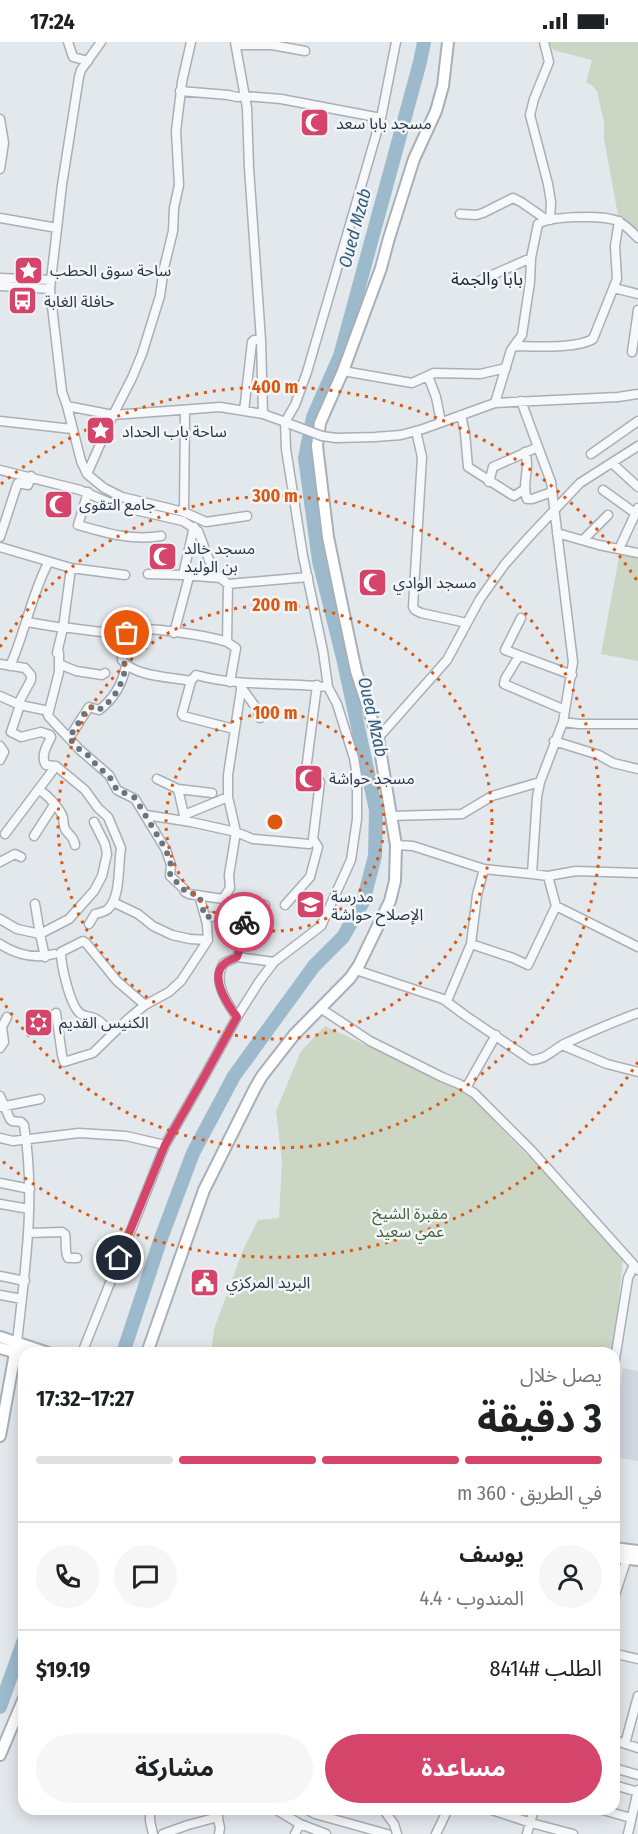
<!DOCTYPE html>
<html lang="ar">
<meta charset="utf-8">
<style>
:root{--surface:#fff;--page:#f6f6f6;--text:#202124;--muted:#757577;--line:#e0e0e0;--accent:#d5446b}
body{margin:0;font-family:"Fira Sans Condensed","Noto Sans Arabic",sans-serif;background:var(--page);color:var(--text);direction:rtl;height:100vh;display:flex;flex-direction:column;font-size:22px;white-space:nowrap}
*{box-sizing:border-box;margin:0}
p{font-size:20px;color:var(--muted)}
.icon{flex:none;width:33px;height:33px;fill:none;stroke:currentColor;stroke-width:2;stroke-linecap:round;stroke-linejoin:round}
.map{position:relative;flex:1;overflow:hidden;direction:ltr}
.side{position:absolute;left:18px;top:1305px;width:602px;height:468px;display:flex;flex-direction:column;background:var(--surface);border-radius:18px;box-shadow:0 3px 15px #0003;direction:rtl}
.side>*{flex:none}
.pin{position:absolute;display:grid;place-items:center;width:51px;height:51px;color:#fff;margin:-26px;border:3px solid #fff;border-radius:50%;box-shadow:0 2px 6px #0007}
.courier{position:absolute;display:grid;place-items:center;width:60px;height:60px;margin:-30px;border:4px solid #d5446b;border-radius:50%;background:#fff;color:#222;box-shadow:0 2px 8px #0007}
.summary em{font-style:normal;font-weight:700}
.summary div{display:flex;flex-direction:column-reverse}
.summary{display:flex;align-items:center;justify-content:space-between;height:102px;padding:0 18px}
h1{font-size:39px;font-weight:700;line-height:45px}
.bar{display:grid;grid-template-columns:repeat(4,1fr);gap:9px 6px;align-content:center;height:72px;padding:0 18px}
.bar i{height:8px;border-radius:4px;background:var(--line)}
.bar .selected{background:var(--accent)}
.bar p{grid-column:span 4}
.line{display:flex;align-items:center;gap:15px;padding:0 18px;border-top:2px solid var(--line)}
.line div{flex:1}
.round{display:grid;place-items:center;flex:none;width:63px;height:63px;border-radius:32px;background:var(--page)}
.action{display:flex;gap:12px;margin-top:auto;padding:12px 18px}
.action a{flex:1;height:69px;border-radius:36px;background:var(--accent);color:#fff;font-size:24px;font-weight:700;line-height:69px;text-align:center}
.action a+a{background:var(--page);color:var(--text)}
.status{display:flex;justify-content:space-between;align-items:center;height:42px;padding:0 30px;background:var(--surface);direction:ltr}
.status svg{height:16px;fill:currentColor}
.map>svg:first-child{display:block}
.built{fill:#d1d7de}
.green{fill:#cbd6c4}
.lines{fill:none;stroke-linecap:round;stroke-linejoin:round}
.river{stroke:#9dbacd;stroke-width:14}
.street-casing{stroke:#a8afb7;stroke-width:11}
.secondary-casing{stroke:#a8afb7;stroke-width:14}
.street{stroke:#f6f8fa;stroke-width:8}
.secondary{stroke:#fff;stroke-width:10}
.street-bridge-casing{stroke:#a8afb7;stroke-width:11;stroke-linecap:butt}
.street-bridge{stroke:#f6f8fa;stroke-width:8}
.done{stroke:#6b757f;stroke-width:6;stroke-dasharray:0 10.8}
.route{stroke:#d5446b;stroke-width:8}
.ring{fill:none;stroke:#de570f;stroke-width:3;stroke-dasharray:3 6}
.labels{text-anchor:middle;stroke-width:5;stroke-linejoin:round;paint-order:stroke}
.poi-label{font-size:16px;fill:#2a3745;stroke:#f3f6f9;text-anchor:start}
.park-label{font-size:16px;fill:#446237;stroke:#f3f6f9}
.water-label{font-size:18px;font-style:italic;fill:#325b7c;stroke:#f3f6f9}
.neighbourhood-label{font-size:18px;fill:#1c2836;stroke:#f3f6f9}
.centre{fill:#de570f;stroke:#f3f6f9;stroke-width:3}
.ring-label{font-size:18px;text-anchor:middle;font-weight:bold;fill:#de570f;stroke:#f3f6f9;stroke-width:5;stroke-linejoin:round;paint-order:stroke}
</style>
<div class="status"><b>17:24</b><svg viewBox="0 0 49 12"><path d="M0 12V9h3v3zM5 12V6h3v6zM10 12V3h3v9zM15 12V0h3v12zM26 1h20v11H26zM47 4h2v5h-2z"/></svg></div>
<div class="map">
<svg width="638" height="1792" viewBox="0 0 638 1792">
<rect width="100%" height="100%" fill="#e3e8ec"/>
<path class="built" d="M623,1326l15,3v90l-24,-4v-27z"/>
<path class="green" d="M549,0h89v191l-20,-18 -14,-76v-17l-7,-31 -4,-5 -7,-4 6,-22 -39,-10z
M620,510l18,3v106l-37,-7z
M325,984l140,65 71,73 87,96 -10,93h-402l3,-24 29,-79 15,-30 21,-2 3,-57 -6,-50 25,-60z"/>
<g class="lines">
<path class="river" d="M123,1311l37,-112 33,-88 41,-77 80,-110 29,-29 20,-35 12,-46 1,-46 -33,-152 -24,-97 -14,-103 8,-41 27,-61 80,-294 4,-20
M0,1665l24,-67"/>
<defs>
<path id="street" d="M68,0l5,15 15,4
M101,0l-20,28 -2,7 -17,108 -12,104 12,103 5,14 46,9 107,-8 43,7 25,9
M235,0l12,66 2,60 12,172 2,74
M544,0l5,20 -15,37 -4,16 18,69 3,18 -1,18
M236,3h36l33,6
M180,49l48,4 9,2 8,-1 36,3 100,19
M0,77l4,24 -4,26
M460,172l16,1 7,-2 30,-15 8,4 26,18
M0,176l57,10
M0,236l51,2
M481,238l50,-22
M0,244l50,3
M614,246l24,6
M514,304c19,0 63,3 79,-7l24,-60 -2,-33 4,-25
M632,310l6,-42
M343,329l69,12 22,-10 46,1 26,-6
M428,334l8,21 5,25
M495,361l16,-53 11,-15 8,-53 1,-24 7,-34c13,-8 62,-9 77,-4 9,3 16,11 23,18
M67,364l14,55 6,13 17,14 18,9 62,15 22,10 41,-6
M244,369l8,-69 2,-2h7
M461,373l4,18 3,34 44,28 2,1 11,-7
M0,379l72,8
M416,389l6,26 -9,150 2,3 6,3 46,10
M336,396l39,-1 26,-2 22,-6 72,-26 123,-6 20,-3
M525,410c6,16 -4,32 2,47h5l20,-7
M591,412l47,-33
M612,421l26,24
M0,428l80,20 37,16 66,15 15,10 16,42 14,11 80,-7
M87,432l26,-59 19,-37 10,-24 18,-58 4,-28 9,-37 1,-23 5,-23 -3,-54 6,-49 9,-40
M489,440l4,-15 45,-20
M603,448l32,23
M88,450l-10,33c28,8 54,16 83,11
M184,470l1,-102
M557,491l42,12 39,8
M0,495l17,-52 1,-2 10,2 3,-9
M583,498l25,-25
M0,505l71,21 54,7
M619,507l19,-41
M71,526l-8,60 -6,25h2v19l-11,43 1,2 31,33 29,25 8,15 18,9 31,51 5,15 -1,11 13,12 2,4 4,2 34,5 7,-11 -1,-13 7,-43 -8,-35v-22l14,-92
M148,532l35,1 37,3
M183,533l11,-48
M228,542l-1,58 9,6 -6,34
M521,576l-16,32 67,25
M27,580l36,6
M62,585l63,8
M174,591l15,-56
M227,600c-21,-7 -44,-9 -66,-12 -11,-1 -19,0 -29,-4 -9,8 -9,21 -10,34 12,17 50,17 69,21l5,-6c44,12 88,7 132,12
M519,614l-14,23 -1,5 61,26
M0,622l25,4 6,7v5l-13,24
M59,622l17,7 26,4 3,-2
M10,624c15,-33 21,-70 38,-103
M191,639l-9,33 1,2 51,13
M241,645l16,22 3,9
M0,654l20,9 29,6
M20,663l-9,27 10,5 20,-5 9,3 1,2c-4,9 -11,19 -5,28l10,1 29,24 13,18 10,9 13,31c-3,17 0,49 -13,61 -3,3 -9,4 -13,5l-6,10
M563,680l16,2h59
M69,696l20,-31 10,3c15,-11 23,-25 27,-44
M378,696l69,-78 33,-61 25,-35 24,-27 51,-54 58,-37
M554,699l45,14 14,8 25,6
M0,704l4,6 -4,8
M157,737l21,10 6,26
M178,747l34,4
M39,748c8,4 19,17 23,25 2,4 1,10 3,14 4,7 9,7 10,16
M146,773l45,7 45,10 17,7 56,5
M391,774l71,-2 30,-18 48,-14
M186,779l-2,-6 44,-18
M5,792l51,-68
M34,794l20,-31
M396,803l17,1 71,23 48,5
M0,820l15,-8 6,3
M548,834l28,-5 62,2
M113,860l25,12 15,12 19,9 18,4 18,1
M35,862l5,30 5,23
M285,863l25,-28 8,-30 -5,-8 7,-57 -3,-3 -8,3 -4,-4 12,-93
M556,864l82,41
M205,875c18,-2 30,1 47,9
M0,877l17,10 23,5 29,-15 25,-28 8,-15 5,-22 -2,-10 -11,-22
M0,902c17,11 35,15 54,10
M471,902l42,14 15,7 28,-59 -8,-30 -16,-2 5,-77 3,-15 23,-60 10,-60 -22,-180 -30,-81
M237,915l37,5
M356,928l87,29 23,17 65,44c14,0 22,-10 33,-16 24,-11 49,-22 74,-31
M447,959l24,-57 6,-49 7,-26
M320,966l50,33 72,36 17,7 15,9 56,56 104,116
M56,971l6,42 2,7 29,-9 36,-35 16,-13 24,-13 12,-11 27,-41 -1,-16 -8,-29
M237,975c-11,-15 -25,-37 -13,-54l13,-6 8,-21 20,-31
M112,992c-5,-5 -11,-14 -18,-16 -5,-2 -9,-1 -13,-4 -11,-7 -20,-49 -20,-62l22,-11 3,2 31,38 28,24
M562,1003l45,19 31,8
M0,1006l4,-6 -2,-15 5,-10
M466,1046l30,-53
M0,1054l10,23 2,2 9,1 3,3c12,73 1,145 -7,217
M0,1065l40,-8
M0,1096l13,3 66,-8 47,3 39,9
M0,1141l30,6
M0,1162l29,5
M29,1191l33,-1 3,2c2,8 -1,16 3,24h9
M0,1234l25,5
M0,1253l22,4
M82,1311l83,-208 39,-68 33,-60 22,-35 15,-20 47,-36 30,-66 6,-41v-43l-3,-18 -17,-54 -9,-17 -5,-36 -20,-95 -17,-107 -1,-27 10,-17 12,-33 74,-254 15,-76
M614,1324l14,-88 6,-13 4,5
M614,1556l13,-40
M616,1612l22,5
M614,1698l24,8
M625,1702l13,-48
M614,1726l24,7
M614,1743l24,7
M216,1767l4,19 -1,6
M275,1767l25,15 26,10
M306,1767l9,5 72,20
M383,1767l11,15 3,10
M489,1767l42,14 42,11
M599,1767l32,9
M150,1768v11l3,13
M163,1792l25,-9 30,-8
M295,1792l5,-10
M436,1792l12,-25
M527,1792l7,-25
M628,1792l10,-44"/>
<path id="secondary" d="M0,1295l48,16
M0,1306l24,7
M147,1311l57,-163 51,-102 7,-12 32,-41 56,-57 9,-13 31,-64 5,-20 1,-36 -18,-107 -22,-67 -14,-66 -14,-68 -11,-91 3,-23 23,-52 38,-103 8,-30 25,-79 22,-48 7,-25 5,-44
M0,1394l17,-94
M614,1506l24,3
M614,1515l24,3
M0,1713l24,-57"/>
</defs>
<use href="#street" class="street-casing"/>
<use href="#secondary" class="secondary-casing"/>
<use href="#street" class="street"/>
<use href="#secondary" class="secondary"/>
<defs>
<path id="street-bridge" d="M290,382l32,12 14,2"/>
</defs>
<use href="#street-bridge" class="street-bridge-casing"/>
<use href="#street-bridge" class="street-bridge"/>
</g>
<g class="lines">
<path class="done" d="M127,591l-2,2 -3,25 4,6c-4,19 -12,35 -29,45l-6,-4 -3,1 -19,30 11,12 9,6 8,10 12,10 8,14 17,7 4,6 28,47 5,15 -1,11 13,12 2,4 14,3 6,22 20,-1 19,6"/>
<path class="route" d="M119,1216l46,-113 39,-68 33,-60c-9,-12 -28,-40 -13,-53 3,-3 9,-5 13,-7l6,-17 9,-14 -8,-4"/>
</g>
<g class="ring">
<circle cx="275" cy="780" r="109"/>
<circle cx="275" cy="780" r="217"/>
<path d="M0 605A326 326 0 1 1 0 955"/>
<path d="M638 1020A435 435 0 0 1 1 1118M1 442A435 435 0 0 1 638 540"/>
</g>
<defs>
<symbol id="mosque-square" viewBox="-11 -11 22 22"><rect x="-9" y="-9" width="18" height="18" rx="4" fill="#d5446b" stroke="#f3f6f9"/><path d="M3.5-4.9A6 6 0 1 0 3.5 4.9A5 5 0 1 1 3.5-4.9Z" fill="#fff"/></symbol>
<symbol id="sight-square" viewBox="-11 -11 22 22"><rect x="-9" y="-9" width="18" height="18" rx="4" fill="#d5446b" stroke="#f3f6f9"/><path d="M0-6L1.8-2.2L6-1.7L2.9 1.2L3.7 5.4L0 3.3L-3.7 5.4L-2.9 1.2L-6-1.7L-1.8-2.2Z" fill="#fff"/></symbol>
<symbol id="bus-square" viewBox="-11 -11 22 22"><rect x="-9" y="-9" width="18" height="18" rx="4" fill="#d5446b" stroke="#f3f6f9"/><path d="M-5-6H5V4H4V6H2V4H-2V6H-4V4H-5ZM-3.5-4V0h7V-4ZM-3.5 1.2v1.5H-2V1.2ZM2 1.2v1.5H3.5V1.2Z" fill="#fff"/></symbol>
<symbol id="school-square" viewBox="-11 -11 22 22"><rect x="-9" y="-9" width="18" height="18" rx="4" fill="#d5446b" stroke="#f3f6f9"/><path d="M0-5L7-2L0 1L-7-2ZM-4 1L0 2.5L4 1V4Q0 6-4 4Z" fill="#fff"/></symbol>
<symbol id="synagogue-square" viewBox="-11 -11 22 22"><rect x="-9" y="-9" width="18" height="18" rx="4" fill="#d5446b" stroke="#f3f6f9"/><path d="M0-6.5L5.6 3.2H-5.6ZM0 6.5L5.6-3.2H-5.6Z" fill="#fff"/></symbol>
<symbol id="civic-square" viewBox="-11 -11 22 22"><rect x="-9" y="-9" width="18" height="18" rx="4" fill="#d5446b" stroke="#f3f6f9"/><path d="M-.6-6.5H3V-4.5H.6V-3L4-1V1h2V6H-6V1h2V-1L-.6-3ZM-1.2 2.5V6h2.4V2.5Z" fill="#fff"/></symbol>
</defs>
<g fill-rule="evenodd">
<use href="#mosque-square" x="298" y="64" width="33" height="33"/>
<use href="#sight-square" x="12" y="212" width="33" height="33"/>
<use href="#bus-square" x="6" y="242" width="33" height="33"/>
<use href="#sight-square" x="84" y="372" width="33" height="33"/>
<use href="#mosque-square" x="42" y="446" width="33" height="33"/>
<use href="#mosque-square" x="146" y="498" width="33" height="33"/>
<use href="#mosque-square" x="356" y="524" width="33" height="33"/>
<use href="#mosque-square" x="292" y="720" width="33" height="33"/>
<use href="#school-square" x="294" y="846" width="33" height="33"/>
<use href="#synagogue-square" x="22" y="964" width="33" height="33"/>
<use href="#civic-square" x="188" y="1224" width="33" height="33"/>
</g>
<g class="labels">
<g class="poi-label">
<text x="336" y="87">مسجد بابا سعد</text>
<text x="50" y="234">ساحة سوق الحطب</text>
<text x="44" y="265">حافلة الغابة</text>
<text x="122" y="395">ساحة باب الحداد</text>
<text x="79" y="468">جامع التقوى</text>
<text x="184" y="512">مسجد خالد<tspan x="184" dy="18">بن الوليد</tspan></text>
<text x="393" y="546">مسجد الوادي</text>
<text x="329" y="742">مسجد حواشة</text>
<text x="331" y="860">مدرسة<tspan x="331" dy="18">الإصلاح حواشة</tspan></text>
<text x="59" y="986">الكنيس القديم</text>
<text x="226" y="1246">البريد المركزي</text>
</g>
<g class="park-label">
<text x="410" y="1177">مقبرة الشيخ<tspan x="410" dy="18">عمي سعيد</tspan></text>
</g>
<g class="water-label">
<text transform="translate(355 186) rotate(-75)" y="6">Oued Mzab</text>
<text transform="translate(373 675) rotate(77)" y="6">Oued Mzab</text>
</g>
<g class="neighbourhood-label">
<text x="487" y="243">بابا والجمة</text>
</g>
</g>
<circle cx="275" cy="780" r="9" class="centre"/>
<g class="ring-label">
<text x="275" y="351">400 m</text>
<text x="275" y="460">300 m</text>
<text x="275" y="569">200 m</text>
<text x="275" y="677">100 m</text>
</g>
</svg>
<div class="pin" style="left:127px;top:591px;background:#ea580c"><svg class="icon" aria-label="bag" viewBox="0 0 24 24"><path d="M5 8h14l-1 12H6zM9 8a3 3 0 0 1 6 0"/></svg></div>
<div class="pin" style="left:119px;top:1216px;background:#1f2937"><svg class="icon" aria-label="home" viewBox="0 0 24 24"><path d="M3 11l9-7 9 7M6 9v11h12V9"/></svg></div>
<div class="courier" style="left:244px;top:880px"><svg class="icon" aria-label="bike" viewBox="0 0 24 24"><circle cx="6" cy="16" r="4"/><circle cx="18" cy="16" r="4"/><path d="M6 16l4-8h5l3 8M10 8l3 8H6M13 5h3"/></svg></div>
<section class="side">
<div class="summary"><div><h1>3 دقيقة</h1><p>يصل خلال</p></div><em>17:27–17:32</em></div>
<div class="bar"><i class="selected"></i><i class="selected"></i><i class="selected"></i><i></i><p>في الطريق · 360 m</p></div>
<div class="line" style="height:108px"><a class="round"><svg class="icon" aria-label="person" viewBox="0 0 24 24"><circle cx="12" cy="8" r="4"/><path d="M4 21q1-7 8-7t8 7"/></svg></a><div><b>يوسف</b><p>المندوب · 4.4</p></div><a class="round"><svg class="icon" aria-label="chat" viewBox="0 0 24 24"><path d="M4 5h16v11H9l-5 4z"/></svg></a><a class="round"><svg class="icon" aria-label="phone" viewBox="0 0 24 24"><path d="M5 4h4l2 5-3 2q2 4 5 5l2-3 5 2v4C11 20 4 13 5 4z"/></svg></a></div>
<div class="line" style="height:78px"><div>الطلب #8414</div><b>$19.19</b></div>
<div class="action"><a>مساعدة</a><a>مشاركة</a></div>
</section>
</div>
